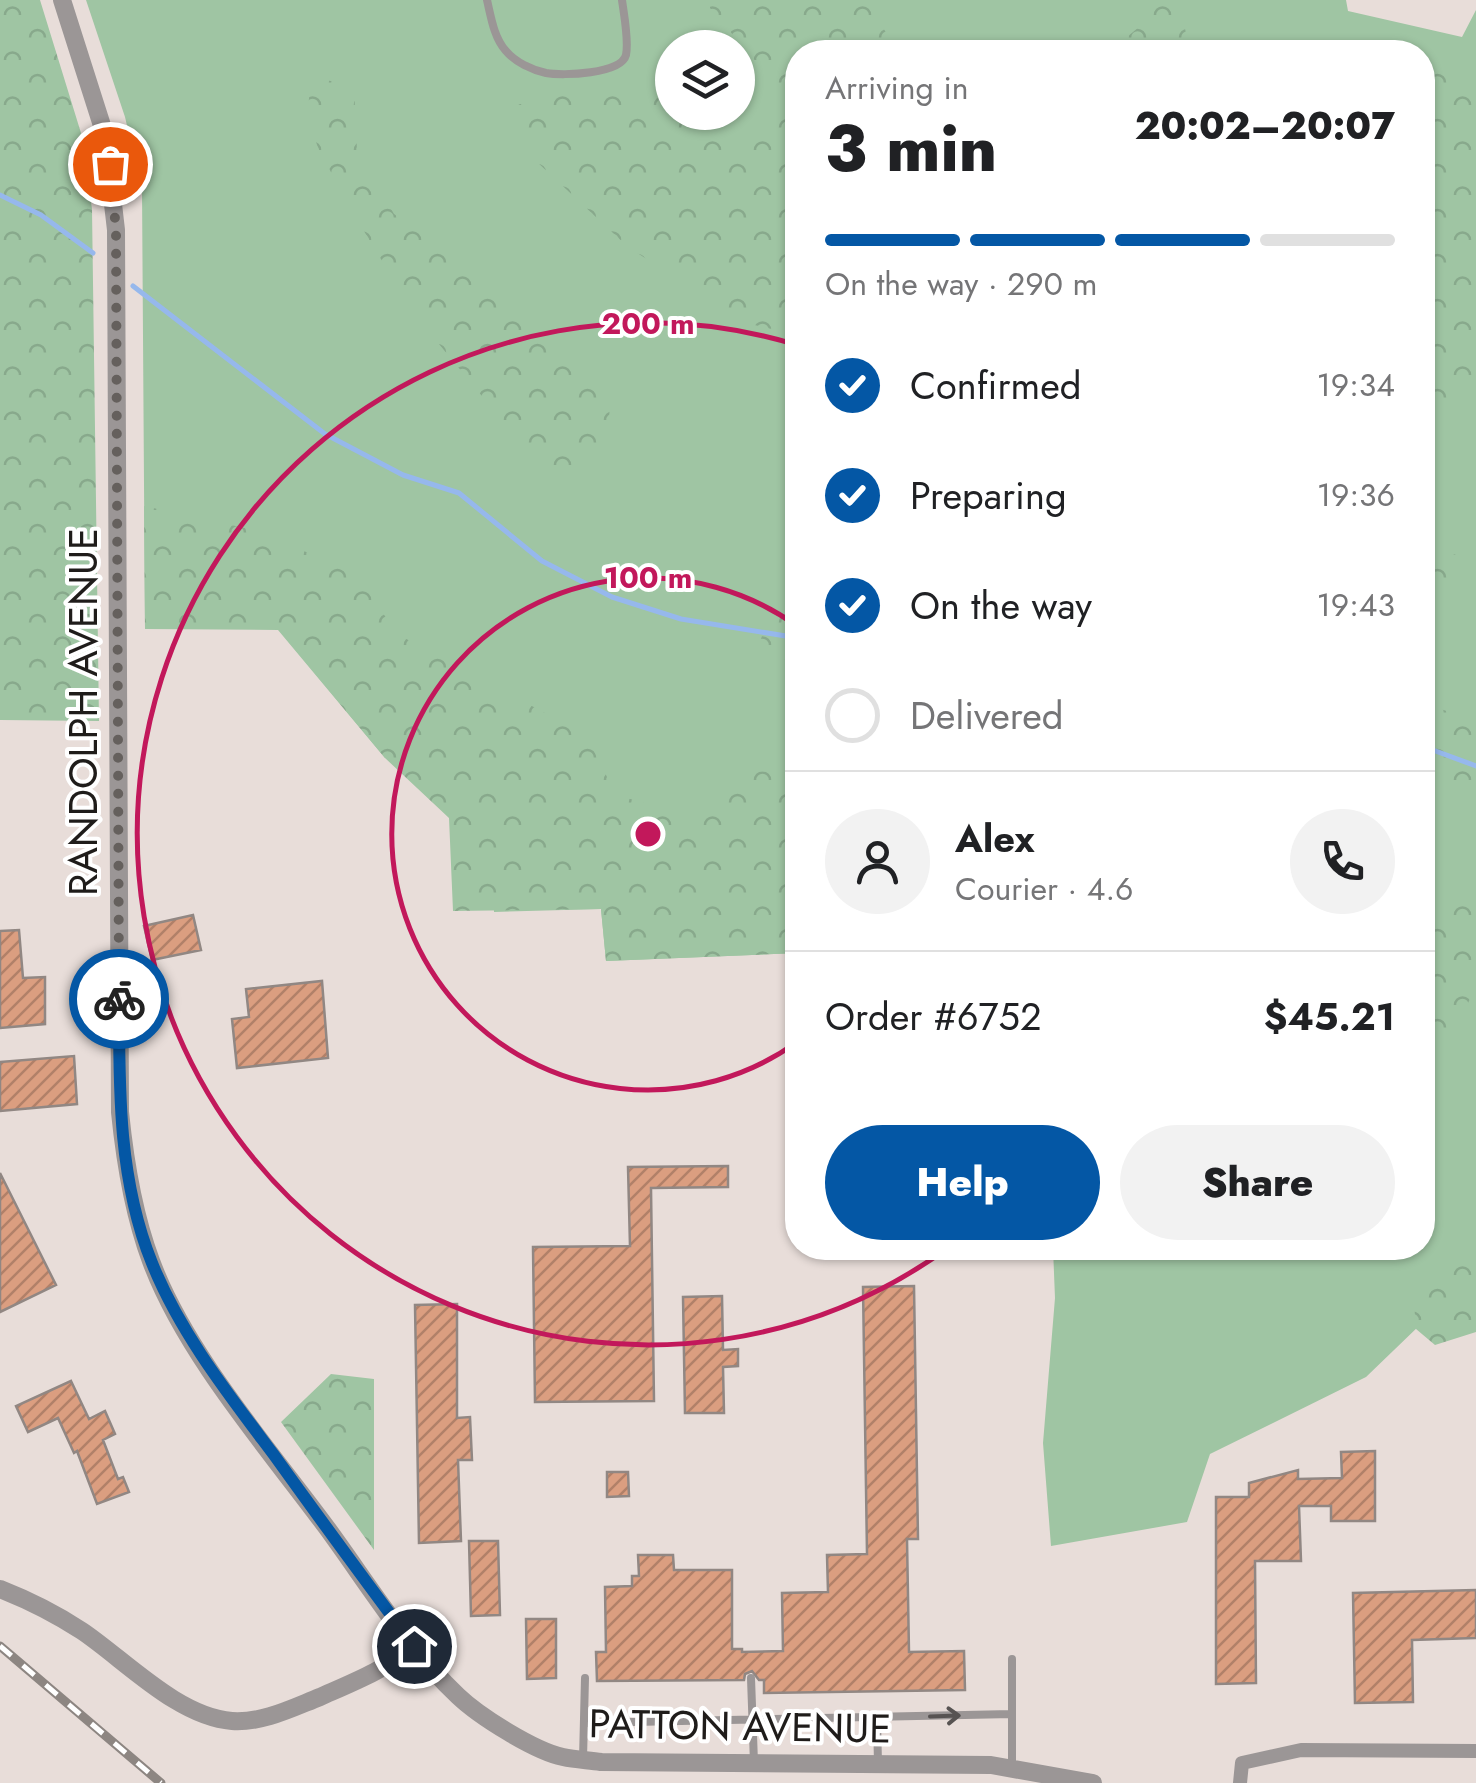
<!DOCTYPE html>
<meta charset="utf-8">
<style>
:root{--surface:#fff;--page:#f2f2f2;--text:#202124;--muted:#757577;--line:#e0e0e0;--accent:#0457a5}
body{margin:0;font-family:Jost,sans-serif;background:var(--page);color:var(--text);height:100vh;display:flex;flex-direction:column;font-size:38px;white-space:nowrap}
*{box-sizing:border-box;margin:0}
p{font-size:32px;color:var(--muted)}
.icon{flex:none;width:55px;height:55px;fill:none;stroke:currentColor;stroke-width:2;stroke-linecap:round;stroke-linejoin:round}
.map{position:relative;flex:1;overflow:hidden}
.sheet{position:absolute;left:785px;top:40px;width:650px;height:1220px;display:flex;flex-direction:column;background:var(--surface);border-radius:40px;box-shadow:0 2px 8px #0004}
.sheet>*{flex:none}
.buttons{position:absolute;left:655px;top:30px;display:grid;gap:20px}
.buttons a{display:grid;place-items:center;width:100px;height:100px;border-radius:50%;background:var(--surface);box-shadow:0 2px 8px #0004;font-size:50px}
.pin{position:absolute;display:grid;place-items:center;width:85px;height:85px;color:#fff;margin:-42px;border:5px solid #fff;border-radius:50%;box-shadow:0 2px 10px #0007}
.courier{position:absolute;display:grid;place-items:center;width:100px;height:100px;margin:-50px;border:8px solid #0457a5;border-radius:50%;background:#fff;color:#222;box-shadow:0 2px 12px #0007}
.headline em{font-style:normal;font-weight:800}
.headline div{display:flex;flex-direction:column-reverse}
.headline{display:flex;align-items:center;justify-content:space-between;height:170px;padding:0 40px}
h1{font-size:65px;font-weight:800;line-height:75px}
.bar{display:grid;grid-template-columns:repeat(4,1fr);gap:15px 10px;align-content:center;height:120px;padding:0 40px}
.bar i{height:12px;border-radius:8px;background:var(--line)}
.bar .on{background:var(--accent)}
.bar p{grid-column:span 4}
.line{display:flex;align-items:center;gap:25px;padding:0 40px;border-top:2px solid var(--line)}
.line div{flex:1}
.round{display:grid;place-items:center;flex:none;width:105px;height:105px;border-radius:52px;background:var(--page)}
ol{padding:0 40px;list-style:none}
li{display:flex;align-items:center;gap:30px;height:110px}
li p{margin-inline-start:auto}
li .icon{padding:10px;border-radius:50%;background:var(--accent);color:#fff;stroke-width:4}
li:last-child{color:var(--muted)}
li i{width:55px;height:55px;border:5px solid var(--line);border-radius:50%}
.cta{display:flex;gap:20px;margin-top:auto;padding:20px 40px}
.cta a{flex:1;height:115px;border-radius:60px;background:var(--accent);color:#fff;font-size:40px;font-weight:800;line-height:115px;text-align:center}
.cta a+a{background:var(--page);color:var(--text)}
.map>svg:first-child{display:block}
.green{fill:#9fc5a3;fill-rule:evenodd}
.forest{fill:url(#forest-crowns)}
.lines{fill:none;stroke-linecap:round;stroke-linejoin:round}
.stream{stroke:#96b8ec;stroke-width:5}
.building{fill:url(#building-hatch);stroke:#918783;stroke-width:2.5}
.service{stroke:#9b9696;stroke-width:8}
.minor{stroke:#9b9696;stroke-width:14}
.tertiary{stroke:#9b9696;stroke-width:18}
.rail-casing{stroke:#8d8682;stroke-width:9}
.rail{stroke:#fff;stroke-width:5;stroke-dasharray:15;stroke-linecap:butt}
.oneway{stroke:#575352}
.done{stroke:#65605d;stroke-width:10;stroke-dasharray:0 18}
.route{stroke:#0457a5;stroke-width:12}
.ring{fill:none;stroke:#c2185b;stroke-width:5}
.labels{text-anchor:middle;stroke-width:8;stroke-linejoin:round;paint-order:stroke}
.street-label{font-size:40px;fill:#1f1c1a;stroke:#fff}
.centre{fill:#c2185b;stroke:#fff;stroke-width:5}
.ring-label{font-size:30px;text-anchor:middle;font-weight:bold;fill:#c2185b;stroke:#fff;stroke-width:8;stroke-linejoin:round;paint-order:stroke}
</style>
<div class="map">
<svg width="1476" height="1783" viewBox="0 0 1476 1783">
<defs>
<pattern id="forest-crowns" width="20" height="18" patternUnits="userSpaceOnUse" patternTransform="scale(2.5)"><rect width="20" height="18" fill="#9fc5a3"/><path d="M2 6a3 3 0 1 1 6 0M12 15a3 3 0 1 1 6 0" fill="none" stroke="#88a98c"/></pattern>
<pattern id="building-hatch" width="6" height="6" patternUnits="userSpaceOnUse" patternTransform="scale(2.5)"><rect width="6" height="6" fill="#db9e80"/><path d="M-1 1l2-2M0 6l6-6M5 7l2-2" fill="none" stroke="#b18068"/></pattern>
</defs>
<rect width="100%" height="100%" fill="#e8ddd9"/>
<path class="green" d="M86,0h1260l2,11 114,26 14,-27v1261l-110,106 -156,77 -23,68 -136,24 -8,-103 12,-145 -2,-50h369v-1196h-624l-1,901 -191,8 -5,-52 -107,3 -6,-153 -103,-1 -107,-129h-133l-3,-440 -17,-72zM672,48h66v64h-66z"/>
<path class="forest" d="M0,0h40l41,133 11,76 7,512 -99,-1z
M710,0h156l32,52h-100l-1,283 -51,-12 -118,-76 -92,-86 -28,-54 102,-24 62,18v11l22,1 48,40 53,-46 -85,-99z
M1127,0h43l13,19 7,33h-81l30,-25z
M1461,61l15,5v347l-54,-10 1,-329z
M312,77l42,9 3,65 37,63 66,42 150,146 -2,36 -27,34 -37,-1 -129,-156 -62,-102 -35,-65 -11,-35z
M144,506l124,27 92,46 37,55 189,101 30,60 57,16 38,-4 22,-36 64,1v181l-191,8 -5,-52 -148,2 -4,-93 -64,-60 -107,-128 -133,-1z
M1422,543l34,12 -11,29 -22,-7z
M794,599l3,1v61l-20,-3 -17,-15 10,-37z
M1423,703l53,18v89l-19,-25 -34,-11z
M1476,867v119l-22,47 -31,39v-138l34,-28z
M1476,1236v96l-41,13 -19,-16 -2,-26z
M331,1374l43,5v171l-93,-128z"/>
<g class="lines">
<path class="stream" d="M0,195l41,20 52,38
M133,286l192,148 78,41 56,18 83,68 70,36 69,22 117,19
M1422,746l54,20"/>
</g>
<path class="building" d="M193,915l8,35 -49,10 -8,-34z
M19,930l4,48 22,-1v47l-45,4v-97z
M322,981l6,77 -91,10 -5,-49 17,-2 -3,-28z
M74,1056l3,48 -77,7v-49z
M728,1166v21l-77,1 3,213 -119,1 -2,-155 97,-1 -2,-79z
M0,1173l56,112 -56,27z
M914,1286l4,253h-11l2,113 55,-1 1,39 -201,3v-13h-5l-7,-9 -7,3 -1,6 -147,1 -1,-29h10l-1,-65 27,-1v-10h7l-1,-21h35l1,15h58v79h10v3l41,-1 -1,-58 46,-1 -1,-37 40,-1 -4,-267z
M722,1296l1,54 15,-1v17l-15,1 1,46h-39l-2,-116z
M457,1304v114l13,-1 2,43h-14l3,81 -42,2 -4,-238z
M71,1381l18,38 16,-8 10,23 -12,6 15,39 5,-2 6,15 -32,12 -20,-53 -3,2 -16,-35 -30,14 -12,-26z
M1375,1451v70h-44v-15h-32l2,55h-46l1,122 -40,1v-187h33v-14l49,-13v9l44,-1 -1,-26z
M607,1472h21l1,24 -22,1z
M469,1541h29l2,74 -29,1z
M1476,1590v48l-64,2 1,62 -58,1 -2,-110z
M526,1619h30v59l-29,1z"/>
<g class="lines">
<path class="service" d="M487,0c4,17 7,38 19,51 9,11 26,19 40,22 17,3 75,1 80,-18 3,-15 -2,-40 -4,-55
M1012,1659v110
M751,1678l3,85
M877,1718l1,46
M586,1723l426,-9
M583,1759l2,-81"/>
<path class="minor" d="M1240,1783l2,-20 59,-13 175,1"/>
<path class="tertiary" d="M62,0l43,135 11,95 4,882c5,50 13,101 31,149 34,92 117,187 176,267 41,56 80,120 131,168 22,21 77,55 105,61 13,3 26,3 38,5l390,3 102,18
M0,1589c28,11 56,25 82,42 43,29 96,86 150,90 31,2 60,-13 88,-24 34,-15 65,-27 94,-51"/>
<defs>
<path id="rail" d="M0,1646l161,137"/>
</defs>
<use href="#rail" class="rail-casing"/>
<use href="#rail" class="rail"/>
</g>
<defs><path id="oneway-shaft" d="M-6 0H5M1.5-3L5.5 0L1.5 3" fill="none" stroke-width="1.6" stroke-linecap="round" stroke-linejoin="round" transform="scale(2.5)"/></defs>
<use class="oneway" href="#oneway-shaft" transform="translate(945 1716) rotate(-2)"/>
<g class="lines">
<path class="done" d="M110,164l6,66 3,769"/>
<path class="route" d="M119,999c0,89 -1,180 33,264 28,70 77,132 122,192 46,64 93,128 140,191"/>
</g>
<g class="ring">
<path d="M797 1042A256 256 0 1 1 797 626"/>
<path d="M945 1250A511 511 0 1 1 797 345"/>
</g>
<g class="labels">
<g class="street-label">
<text transform="translate(83 712) rotate(-90)" y="14">RANDOLPH AVENUE</text>
<text transform="translate(740 1726) rotate(1)" y="14">PATTON AVENUE</text>
</g>
</g>
<circle cx="648" cy="834" r="15" class="centre"/>
<g class="ring-label">
<text x="648" y="334">200 m</text>
<text x="648" y="588">100 m</text>
</g>
</svg>
<div class="buttons">
<a><svg class="icon" aria-label="layers" viewBox="0 0 24 24"><path d="M12 4l9 5-9 5-9-5zM3 14l9 5 9-5"/></svg></a>
</div>
<div class="pin" style="left:110px;top:164px;background:#ea580c"><svg class="icon" aria-label="bag" viewBox="0 0 24 24"><path d="M5 8h14l-1 12H6zM9 8a3 3 0 0 1 6 0"/></svg></div>
<div class="pin" style="left:414px;top:1646px;background:#1f2937"><svg class="icon" aria-label="home" viewBox="0 0 24 24"><path d="M3 11l9-7 9 7M6 9v11h12V9"/></svg></div>
<div class="courier" style="left:119px;top:999px"><svg class="icon" aria-label="bike" viewBox="0 0 24 24"><circle cx="6" cy="16" r="4"/><circle cx="18" cy="16" r="4"/><path d="M6 16l4-8h5l3 8M10 8l3 8H6M13 5h3"/></svg></div>
<section class="sheet">
<div class="headline"><div><h1>3 min</h1><p>Arriving in</p></div><em>20:02–20:07</em></div>
<div class="bar"><i class="on"></i><i class="on"></i><i class="on"></i><i></i><p>On the way · 290 m</p></div>
<ol>
<li><svg class="icon" aria-label="check" viewBox="0 0 24 24"><path d="M5 12l5 5 9-10"/></svg>Confirmed<p>19:34</p></li>
<li><svg class="icon" aria-label="check" viewBox="0 0 24 24"><path d="M5 12l5 5 9-10"/></svg>Preparing<p>19:36</p></li>
<li><svg class="icon" aria-label="check" viewBox="0 0 24 24"><path d="M5 12l5 5 9-10"/></svg>On the way<p>19:43</p></li>
<li><i></i>Delivered</li>
</ol>
<div class="line" style="height:180px"><a class="round"><svg class="icon" aria-label="person" viewBox="0 0 24 24"><circle cx="12" cy="8" r="4"/><path d="M4 21q1-7 8-7t8 7"/></svg></a><div><b>Alex</b><p>Courier · 4.6</p></div><a class="round"><svg class="icon" aria-label="phone" viewBox="0 0 24 24"><path d="M5 4h4l2 5-3 2q2 4 5 5l2-3 5 2v4C11 20 4 13 5 4z"/></svg></a></div>
<div class="line" style="height:130px"><div>Order #6752</div><b>$45.21</b></div>
<div class="cta"><a>Help</a><a>Share</a></div>
</section>
</div>
